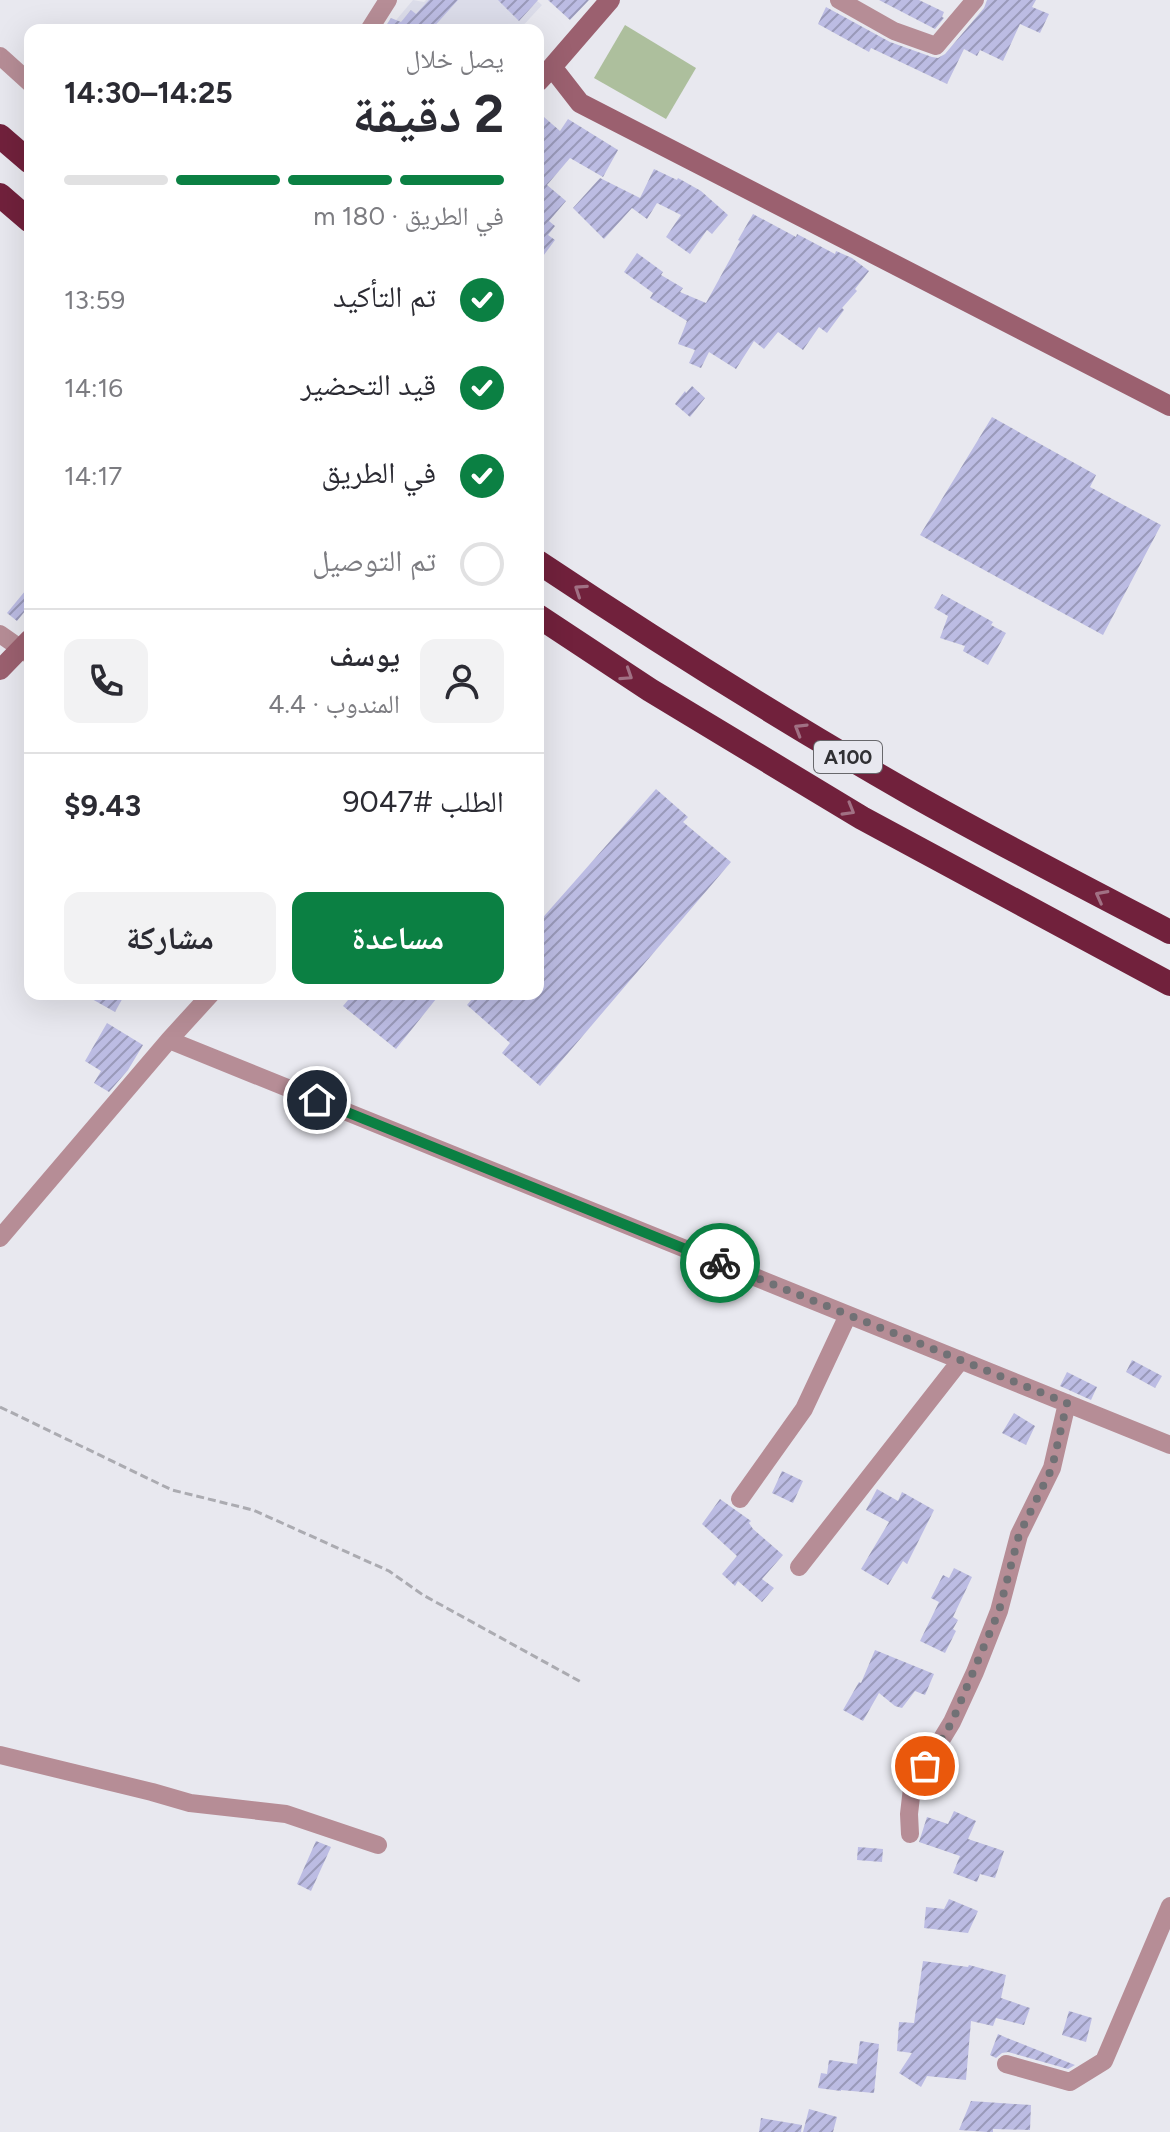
<!DOCTYPE html>
<html lang="ar">
<meta charset="utf-8">
<style>
:root{--surface:#fff;--page:#f2f2f3;--text:#2b2b33;--muted:#7c7c81;--line:#e1e1e2;--accent:#0b8043}
body{margin:0;font-family:Figtree,"Noto Naskh Arabic",sans-serif;background:var(--page);color:var(--text);direction:rtl;height:100vh;display:flex;flex-direction:column;font-size:30px;white-space:nowrap}
*{box-sizing:border-box;margin:0}
p{font-size:26px;color:var(--muted)}
.icon{flex:none;width:44px;height:44px;fill:none;stroke:currentColor;stroke-width:2;stroke-linecap:round;stroke-linejoin:round}
.map{position:relative;flex:1;overflow:hidden;direction:ltr}
.drawer{position:absolute;left:24px;top:24px;width:520px;height:976px;display:flex;flex-direction:column;background:var(--surface);border-radius:16px;box-shadow:0 8px 32px #0002;direction:rtl}
.drawer>*{flex:none}
.pin{position:absolute;display:grid;place-items:center;width:68px;height:68px;color:#fff;margin:-34px;border:4px solid #fff;border-radius:50%;box-shadow:0 2px 8px #0007}
.courier{position:absolute;display:grid;place-items:center;width:80px;height:80px;margin:-40px;border:6px solid #0b8043;border-radius:50%;background:#fff;color:#222;box-shadow:0 2px 10px #0007}
.head em{font-style:normal;font-weight:700}
.head div{display:flex;flex-direction:column-reverse}
.head{display:flex;align-items:center;justify-content:space-between;height:136px;padding:0 40px}
h1{font-size:52px;font-weight:700;line-height:60px}
.bar{display:grid;grid-template-columns:repeat(4,1fr);gap:12px 8px;align-content:center;height:96px;padding:0 40px}
.bar i{height:10px;border-radius:6px;background:var(--line)}
.bar .selected{background:var(--accent)}
.bar p{grid-column:span 4}
.line{display:flex;align-items:center;gap:20px;padding:0 40px;border-top:2px solid var(--line)}
.line div{flex:1}
.round{display:grid;place-items:center;flex:none;width:84px;height:84px;border-radius:16px;background:var(--page)}
ol{padding:0 40px;list-style:none}
li{display:flex;align-items:center;gap:24px;height:88px}
li p{margin-inline-start:auto}
li .icon{padding:8px;border-radius:50%;background:var(--accent);color:#fff;stroke-width:4}
li:last-child{color:var(--muted)}
li i{width:44px;height:44px;border:4px solid var(--line);border-radius:50%}
.button{display:flex;gap:16px;margin-top:auto;padding:16px 40px}
.button a{flex:1;height:92px;border-radius:16px;background:var(--accent);color:#fff;font-size:32px;font-weight:700;line-height:92px;text-align:center}
.button a+a{background:var(--page);color:var(--text)}
.map>svg:first-child{display:block}
.built{fill:#dbdce9}
.grass{fill:#adbf9d}
.building{fill:url(#building-hatch)}
.lines{fill:none;stroke-linecap:round;stroke-linejoin:round}
.path{stroke:#ababb1;stroke-width:3;stroke-dasharray:8 4;stroke-linecap:butt}
.street{stroke:#b68d96;stroke-width:18}
.secondary{stroke:#9b606f;stroke-width:20}
.highway{stroke:#71213c;stroke-width:24}
.oneway{stroke:#a17184}
.done{stroke:#717175;stroke-width:8;stroke-dasharray:0 14.4}
.route{stroke:#0b8043;stroke-width:10}
.labels{text-anchor:middle;stroke-width:8;stroke-linejoin:round;paint-order:stroke}
.shield{fill:#e8e8ef;stroke:#68686c;stroke-width:2}
.shield-label{font-size:20px;font-weight:bold;fill:#313134}
</style>
<div class="map">
<svg width="1170" height="2132" viewBox="0 0 1170 2132">
<defs>
<pattern id="building-hatch" width="6" height="6" patternUnits="userSpaceOnUse" patternTransform="scale(2)"><rect width="6" height="6" fill="#bcbce3"/><path d="M-1 1l2-2M0 6l6-6M5 7l2-2" fill="none" stroke="#9999b9"/></pattern>
</defs>
<rect width="100%" height="100%" fill="#e8e8ef"/>
<path class="built" d="M413,0l11,2 2,-2h110l6,5 -23,25h-120l-7,-5z"/>
<path class="grass" d="M625,25l71,43 -30,51 -72,-41z"/>
<path class="building" d="M429,0h29l-27,30h-48l8,-12 10,4 10,-12 5,4z
M498,0h40l-19,21z
M548,0h41l-19,20z
M879,0h40l25,12 -2,5 2,1 -9,11z
M987,0h49l-4,7 17,7 -9,19 -20,-9 -17,37 -23,-11 -3,6 -13,-7 -17,35 -76,-36 -2,4 -51,-28 8,-17 64,35 42,15 6,1 7,-4 39,-46z
M544,117l16,14 8,-12 50,31 -15,27 -33,-19 -23,27 19,16 -17,20 6,5 -7,9 7,5 -17,23v-140z
M654,169l23,11 1,-2 23,13 27,24 -16,19 -5,-4 -17,24 -24,-17 15,-22 -24,-12 -10,16 -15,-11 -28,31 -31,-31 27,-30 40,20z
M753,214l43,23 1,-3 38,20 1,-3 16,7 17,13 -14,18 2,2 -15,17 2,2 -17,23 -8,-6 -16,23 -25,-18 -14,17 -10,-8 -18,28 -27,-17 -8,16 -12,-5 6,-13 -17,-6 9,-23 -37,-23 3,-5 -29,-21 13,-19 26,19 -2,3 22,13 -3,4 26,11 34,-62 -2,-1z
M692,386l13,12 -15,19 -15,-13 10,-13 1,2z
M992,417l104,58 -6,12 71,38 -58,110 -183,-100z
M30,585v20l-13,16 -10,-8z
M942,594l51,28 -2,3 15,8 -18,32 -25,-14 2,-5 -25,-8 8,-22 -14,-8z
M656,789l32,28 -5,5 48,40 -191,224 -38,-33 8,-10 -43,-38 9,-11h62v-71z
M83,994h42l-10,18z
M353,994h87l-44,55 -53,-43z
M107,1023l36,22 -15,25 -19,22 -15,-9 7,-12 -16,-10z
M1132,1360l30,16 -7,12 -29,-16z
M1067,1372l30,15 -6,13 -31,-14z
M1014,1413l21,13 -9,19 -24,-12z
M782,1471l21,10 -10,22 -21,-10z
M877,1489l21,12 4,-9 32,18 -27,54 -4,-3 -15,24 -27,-16 28,-47 -23,-12z
M720,1499l31,22 -2,2 4,6 30,26 -21,24 12,9 -12,14 -24,-21 -3,5 -13,-12 15,-18 -35,-32z
M954,1568l18,9 -19,40 5,3 -5,9 3,2 -11,22 -25,-12 19,-39 -8,-4 12,-23 6,3z
M875,1650l59,24 -9,21 -10,-4 -13,17 -7,-2 -16,-13 -16,28 -20,-11 16,-28 2,1z
M954,1811l22,10 -8,18 36,12 -9,27 -15,-4 -3,8 -24,-9 7,-17 -41,-14 8,-25 21,7z
M316,1841l15,6 -20,44 -14,-7z
M858,1847l25,2 -1,13 -25,-2z
M949,1899l29,12 -10,22 -44,-5 2,-21 18,2z
M923,1961l45,6 1,-2 37,10 -5,23 29,10 -6,17 -28,-7 -3,8 -22,-5 -5,59 -39,-4 -6,11 -22,-14 13,-20 -15,-2 2,-29 15,1z
M1069,2011l23,7 -6,24 -24,-7z
M998,2034l9,4 68,27 -7,4 -60,-17 -6,1 -6,5 -6,-3z
M860,2041l19,3 -5,49 -33,-3v1l-23,-3 3,-15 6,1 2,-14 28,4z
M971,2101l60,4 -1,25 -37,-1v3h-5l-29,-2z
M809,2109l28,8 -4,15h-30z
M761,2118l41,7 -1,7h-42z"/>
<g class="lines">
<path class="path" d="M0,1407l172,83 81,20 136,61 34,24 158,87"/>
<path class="street" d="M839,0l55,31 42,15 39,-46
M369,30l19,-30
M0,56l30,27
M0,634l30,21
M211,994l-42,46 1001,405
M0,1238l169,-198
M740,1499l64,-90 44,-94
M799,1567l162,-207
M0,1755l152,37 38,11 96,11 92,31
M910,1834l-1,-20 3,-26 40,-66 23,-50 24,-61 20,-76 33,-67 15,-65
M1006,2064l64,18 34,-21 66,-155"/>
<path class="secondary" d="M610,0l-58,67 28,36 590,303
M538,82l14,-15
M0,670l30,-31"/>
<path class="highway" d="M0,136l30,26
M0,195l30,26
M538,562c123,82 247,160 375,233 85,48 171,92 257,137
M538,616l112,74 212,128 308,166"/>
</g>
<defs><path id="oneway-chevron" d="M-2-3.5L2.5 0L-2 3.5" fill="none" stroke-width="1.6" stroke-linecap="round" stroke-linejoin="round" transform="scale(2)"/></defs>
<g class="oneway">
<use href="#oneway-chevron" transform="translate(580 590) rotate(-146)"/>
<use href="#oneway-chevron" transform="translate(627 675) rotate(33)"/>
<use href="#oneway-chevron" transform="translate(800 729) rotate(-149)"/>
<use href="#oneway-chevron" transform="translate(849 810) rotate(30)"/>
<use href="#oneway-chevron" transform="translate(1101 896) rotate(-152)"/>
</g>
<g class="lines">
<path class="done" d="M720,1263l347,140 -15,65 -33,67 -20,76 -47,111 -27,44"/>
<path class="route" d="M317,1100l403,163"/>
</g>
<g class="labels">
<rect class="shield" x="814" y="741" width="68" height="32" rx="6"/>
<g class="shield-label">
<text x="848" y="764">A100</text>
</g>
</g>
</svg>
<div class="pin" style="left:925px;top:1766px;background:#ea580c"><svg class="icon" aria-label="bag" viewBox="0 0 24 24"><path d="M5 8h14l-1 12H6zM9 8a3 3 0 0 1 6 0"/></svg></div>
<div class="pin" style="left:317px;top:1100px;background:#1f2937"><svg class="icon" aria-label="home" viewBox="0 0 24 24"><path d="M3 11l9-7 9 7M6 9v11h12V9"/></svg></div>
<div class="courier" style="left:720px;top:1263px"><svg class="icon" aria-label="bike" viewBox="0 0 24 24"><circle cx="6" cy="16" r="4"/><circle cx="18" cy="16" r="4"/><path d="M6 16l4-8h5l3 8M10 8l3 8H6M13 5h3"/></svg></div>
<section class="drawer">
<div class="head"><div><h1>2 دقيقة</h1><p>يصل خلال</p></div><em>14:25–14:30</em></div>
<div class="bar"><i class="selected"></i><i class="selected"></i><i class="selected"></i><i></i><p>في الطريق · 180 m</p></div>
<ol>
<li><svg class="icon" aria-label="check" viewBox="0 0 24 24"><path d="M5 12l5 5 9-10"/></svg>تم التأكيد<p>13:59</p></li>
<li><svg class="icon" aria-label="check" viewBox="0 0 24 24"><path d="M5 12l5 5 9-10"/></svg>قيد التحضير<p>14:16</p></li>
<li><svg class="icon" aria-label="check" viewBox="0 0 24 24"><path d="M5 12l5 5 9-10"/></svg>في الطريق<p>14:17</p></li>
<li><i></i>تم التوصيل</li>
</ol>
<div class="line" style="height:144px"><a class="round"><svg class="icon" aria-label="person" viewBox="0 0 24 24"><circle cx="12" cy="8" r="4"/><path d="M4 21q1-7 8-7t8 7"/></svg></a><div><b>يوسف</b><p>المندوب · 4.4</p></div><a class="round"><svg class="icon" aria-label="phone" viewBox="0 0 24 24"><path d="M5 4h4l2 5-3 2q2 4 5 5l2-3 5 2v4C11 20 4 13 5 4z"/></svg></a></div>
<div class="line" style="height:104px"><div>الطلب #9047</div><b>$9.43</b></div>
<div class="button"><a>مساعدة</a><a>مشاركة</a></div>
</section>
</div>
